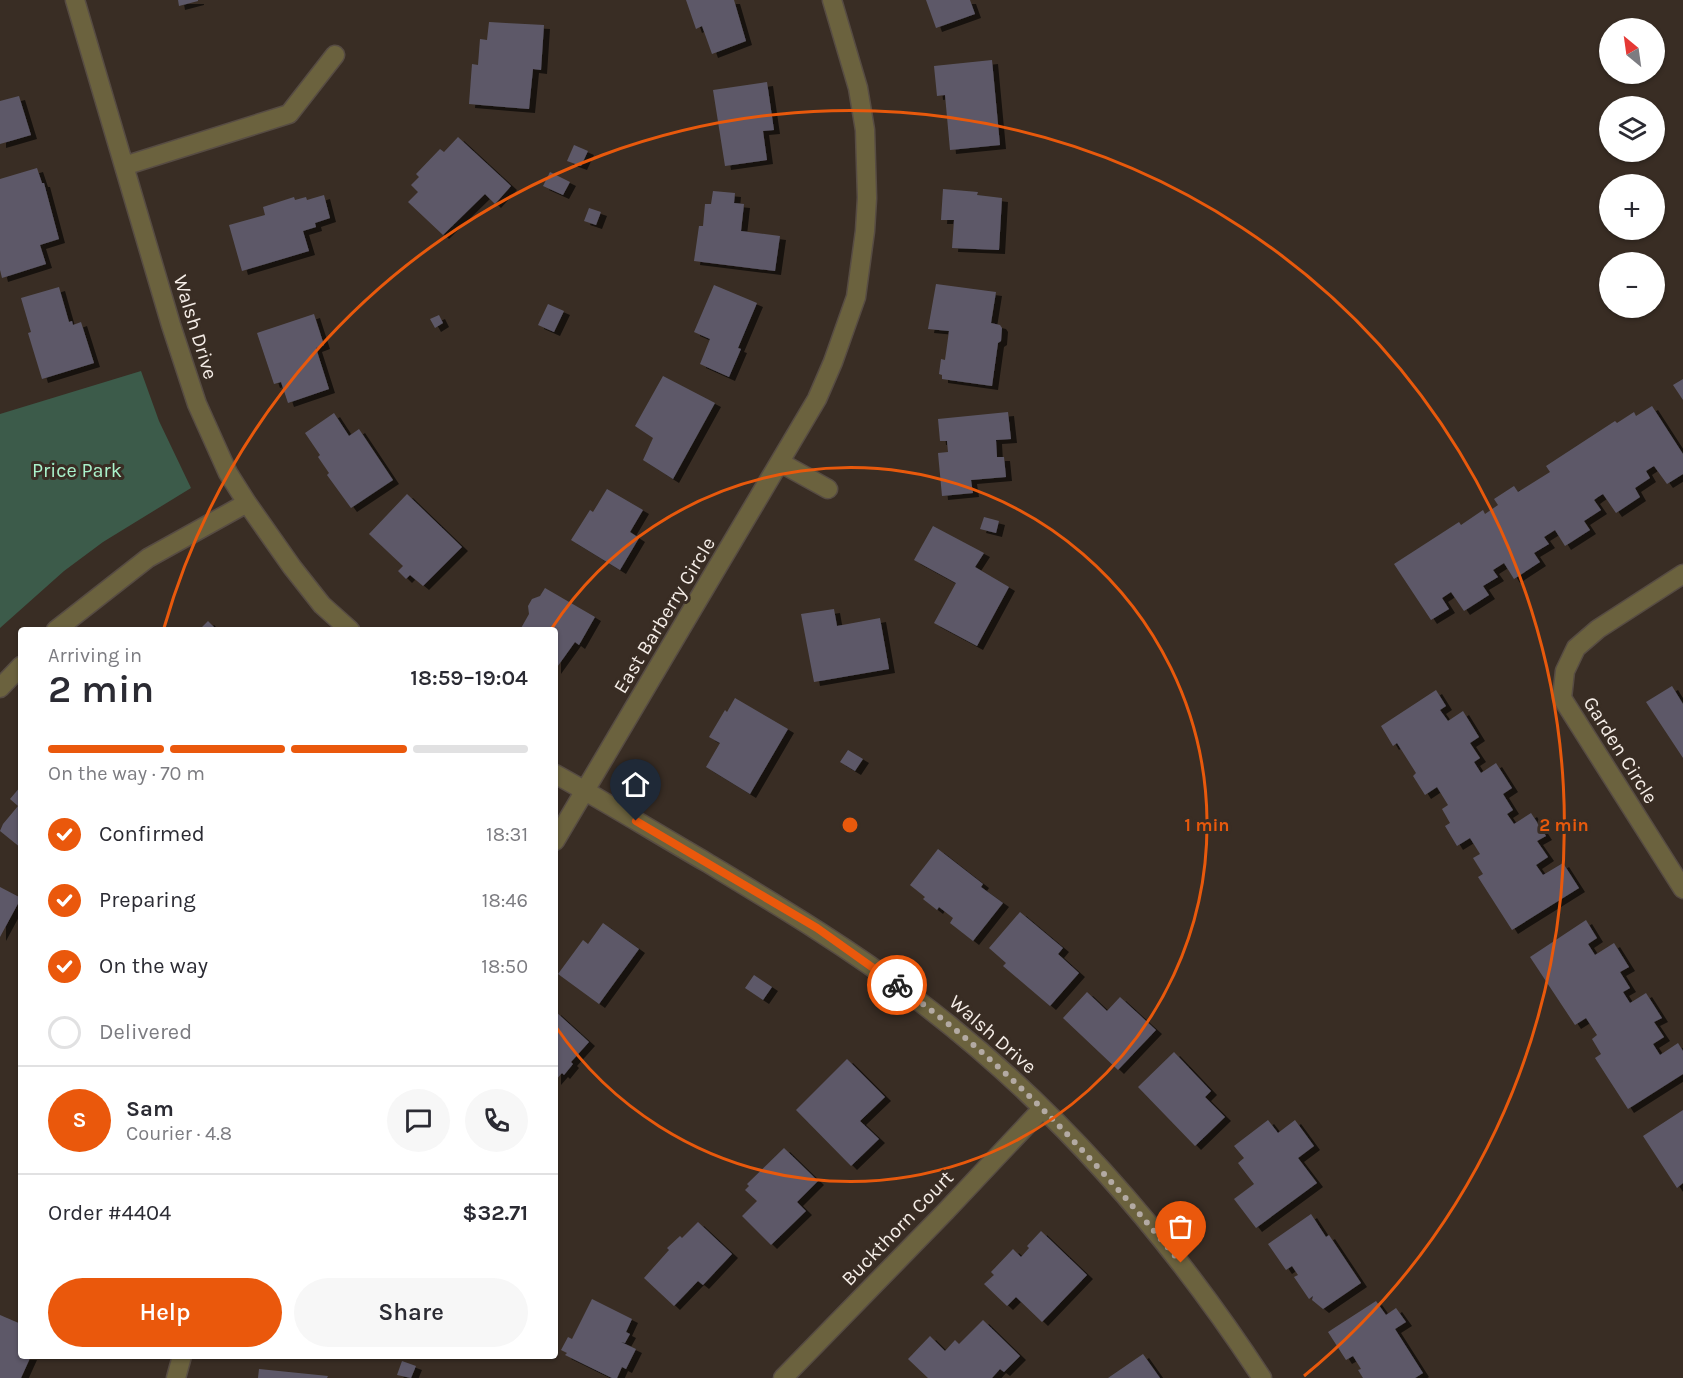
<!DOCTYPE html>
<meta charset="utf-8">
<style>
:root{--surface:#fff;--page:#f7f7f7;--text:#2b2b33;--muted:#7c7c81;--line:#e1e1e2;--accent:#ea580c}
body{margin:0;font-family:Karla,sans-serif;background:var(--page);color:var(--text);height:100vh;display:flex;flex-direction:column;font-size:22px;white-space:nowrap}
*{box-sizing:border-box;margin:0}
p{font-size:20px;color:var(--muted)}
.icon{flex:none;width:33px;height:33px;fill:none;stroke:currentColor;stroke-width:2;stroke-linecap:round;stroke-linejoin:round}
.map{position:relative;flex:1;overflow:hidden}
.panel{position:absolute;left:18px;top:627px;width:540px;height:732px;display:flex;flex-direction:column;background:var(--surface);border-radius:6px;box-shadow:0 2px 4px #0004}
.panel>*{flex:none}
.needle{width:39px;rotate:331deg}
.buttons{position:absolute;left:1599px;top:18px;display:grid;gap:12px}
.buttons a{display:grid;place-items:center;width:66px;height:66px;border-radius:50%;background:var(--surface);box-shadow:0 2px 4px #0004;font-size:30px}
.pin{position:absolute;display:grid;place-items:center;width:51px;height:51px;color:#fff;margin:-62px -26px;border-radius:50% 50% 50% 0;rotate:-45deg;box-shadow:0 0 6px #0007}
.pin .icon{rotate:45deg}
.courier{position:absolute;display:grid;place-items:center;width:60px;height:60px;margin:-30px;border:4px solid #ea580c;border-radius:50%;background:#fff;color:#222;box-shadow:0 2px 8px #0007}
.head em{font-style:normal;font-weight:600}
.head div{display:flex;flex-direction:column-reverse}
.head{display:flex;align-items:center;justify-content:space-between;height:102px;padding:0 30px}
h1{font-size:39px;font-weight:600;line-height:45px}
.bar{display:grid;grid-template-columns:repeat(4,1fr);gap:9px 6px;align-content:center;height:72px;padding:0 30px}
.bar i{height:8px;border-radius:4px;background:var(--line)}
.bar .current{background:var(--accent)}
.bar p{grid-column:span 4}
.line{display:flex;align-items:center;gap:15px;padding:0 30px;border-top:2px solid var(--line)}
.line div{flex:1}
.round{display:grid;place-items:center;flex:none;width:63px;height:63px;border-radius:32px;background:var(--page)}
ol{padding:0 30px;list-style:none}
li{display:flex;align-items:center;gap:18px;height:66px}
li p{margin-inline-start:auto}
li .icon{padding:6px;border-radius:50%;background:var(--accent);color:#fff;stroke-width:4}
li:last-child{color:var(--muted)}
li i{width:33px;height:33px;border:3px solid var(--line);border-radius:50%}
.cta{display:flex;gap:12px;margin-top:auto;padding:12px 30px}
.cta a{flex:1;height:69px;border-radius:36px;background:var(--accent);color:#fff;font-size:24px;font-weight:600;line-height:69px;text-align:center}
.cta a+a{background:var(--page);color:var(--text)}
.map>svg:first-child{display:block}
.green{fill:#3c5b4a}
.building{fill:#5d5968;filter:url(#shadow)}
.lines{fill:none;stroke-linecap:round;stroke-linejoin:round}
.minor-casing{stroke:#574c43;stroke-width:21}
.minor{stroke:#6b623e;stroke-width:18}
.done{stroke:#b3aaa3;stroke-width:6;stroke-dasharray:0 10.8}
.route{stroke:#ea580c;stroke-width:8}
.ring{fill:none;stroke:#e8590c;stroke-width:3}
.labels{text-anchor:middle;stroke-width:6;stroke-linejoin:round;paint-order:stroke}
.street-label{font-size:20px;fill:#f5ede7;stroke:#392d24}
.park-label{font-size:20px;fill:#aaf2cb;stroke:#392d24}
.centre{fill:#e8590c;stroke:#392d24;stroke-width:3}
.ring-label{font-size:18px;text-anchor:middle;font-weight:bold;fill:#e8590c;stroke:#392d24;stroke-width:6;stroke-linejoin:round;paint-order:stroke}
</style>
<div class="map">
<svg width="1683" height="1378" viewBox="0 0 1683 1378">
<defs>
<filter id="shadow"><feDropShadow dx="6" dy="4" stdDeviation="0" flood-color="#0009"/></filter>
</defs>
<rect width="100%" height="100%" fill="#392d24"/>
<path class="green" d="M141,371l18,50 32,67 -88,54 -39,29 -64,57v-214z"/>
<path class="building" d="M178,0h20v1l-19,5z
M686,0h48l12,41 -34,13 -10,-28 -6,3z
M926,0h44l5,14 -39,14z
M489,22l55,3 -3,45 -8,-1 -4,40 -60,-5 3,-40 6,1 2,-26 7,1z
M992,60l8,85 -50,5 -5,-55 -8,1 -3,-30z
M767,82l7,48 -11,1 4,29 -42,6 -12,-76z
M19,96l12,39 -31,9v-43z
M458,137l53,49 -16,18 -10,-10 -42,41 -35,-33 10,-10 -7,-7 8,-8 -3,-3 24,-25 4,3z
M574,145l14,6 -7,15 -14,-5z
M37,168l5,15h2l15,56 -19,6 6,19 -44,14 -2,-8v-91z
M550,172l20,10 -7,13 -20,-9z
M943,189l35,3 -1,3 25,3 -3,52 -47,-2 2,-28h-13z
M713,191l22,2 -1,10 10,1 -3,27 39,5 -5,35 -81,-10 5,-35h4l2,-22h6z
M324,195l6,23 -15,5 1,4 -13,4 6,20 -67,20 -13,-46 36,-10 -2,-8 31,-10 1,3 11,-3 1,3z
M589,208l12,4 -5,13 -12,-4z
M936,284l60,8 -5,31 9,2 2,3 -1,13 -3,2 -6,43 -50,-7v-4l-3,-1 2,-15 4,1 4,-29 -21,-2z
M714,285l43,18 -19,45 3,1 -12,28 -29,-13 10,-25 -16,-7z
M59,287l10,35 3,-1 1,4 8,-3 13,41 -52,16 -14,-46 3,-1 -10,-34z
M548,304l16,7 -10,21 -16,-7z
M314,314l10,31 -8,3 13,41 -41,14 -7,-21 -7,2 -17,-51z
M439,315l4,8 -8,5 -5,-9z
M663,376l52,27 -42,76 -30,-19 10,-22 -18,-12z
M1683,379v21l-10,-15z
M1652,406l31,48v20l-16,10 -13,-18 -5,3 -3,2 4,7 -15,10 5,9 -24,16 -13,-19 -5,3 -4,3 7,10 -17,11 6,9 -25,16 -10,-16 -11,7 5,7 -15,9 6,9 -26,17 -10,-16 -11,7 5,7 -15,9 6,9 -25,16 -13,-19 -9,6 7,11 -18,11 -37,-56 65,-42 2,3 22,-15 2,4 13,-9 -4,-6 20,-13 4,6 32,-20 -4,-6 69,-45 2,2 17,-11 2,4z
M1008,412l3,27 -15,1 1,17h7l2,20 -35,3 2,13 -31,3 -4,-43 10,-1 -1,-11h-7l-2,-22z
M334,413l15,23 10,-7 34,51 -42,28 -24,-33 2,-2 -11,-16 2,-2 -15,-22z
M607,489l36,21 -13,22 9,6 -19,32 -49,-30 19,-30 3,2z
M407,494l55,53 -39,39 -13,-11 -4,4 -8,-8 5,-5 -34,-32z
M984,517l15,4 -3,12 -16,-4z
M933,526l51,27 -9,14 34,20 -32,59 -43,-23 22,-40 -42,-23z
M545,588l50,29 -16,28 -4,-3 -20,28v-40h-35l9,-16 -1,-8 4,-7 8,-3z
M834,609l3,17 43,-8 9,51 -75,13 -13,-68z
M208,621l9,9h-18z
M1672,686l11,18v54l-37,-56z
M1436,690l10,16 -6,4 8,11 15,-10 16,26 -9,6 10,15 -6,4 7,11 15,-10 16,25 -9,6 10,16 -6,4 7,10 17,-11 15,23 -9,5 11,16 -12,8 7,10 20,-12 16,25 -67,42 -34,-53 5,-3 -10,-16 7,-4 -10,-16 -13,8 -12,-20 5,-3 -8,-14 6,-4 -11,-18 -12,8 -12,-19 3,-3 -19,-30 -4,3 -12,-20z
M735,698l53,31 -38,65 -44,-27 14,-24 -11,-6 16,-27 2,2z
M848,750l15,9 -8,12 -15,-9z
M21,786v62l-21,-17 3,-7 15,-18 -8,-7z
M938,849l45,35 -2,3 22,16 -30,38 -23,-18 3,-5 -14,-11 -2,3 -14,-11 2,-2 -15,-12z
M0,887l21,11 -21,39z
M1020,912l43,36 -5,6 21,19 -29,33 -47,-40 3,-3 -17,-15z
M1586,920l11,18 -9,6 7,11 19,-12 15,24 -9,5 10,16 -7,4 7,11 16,-10 16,25 -8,4 10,15 -11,7 7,11 18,-12 5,8v23l-55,35 -33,-51 6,-4 -9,-15 5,-4 -11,-17 -11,7 -45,-68z
M603,923l36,26 -40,55 -41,-30 25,-34 5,4z
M754,975l18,12 -9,13 -18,-12z
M1087,992l20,19 13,-14 36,33 -38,40 -55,-52z
M555,1011l34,31 -18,20 2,2 -9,11 -2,-2 -7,8z
M1174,1052l37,39 -6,6 20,20 -30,29 -57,-59z
M847,1059l38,38 -25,24 19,18 -28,27 -55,-56z
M1683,1110v73l-6,5 -34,-52z
M1268,1120l10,13 17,-13 19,26 -16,12 19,25 -61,45 -22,-29 20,-15 -16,-21 6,-5 -10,-12z
M784,1148l34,33 -21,21 9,9 -35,34 -29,-29 15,-15 -12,-11 4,-4 -2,-2z
M1311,1214l15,23 3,-2 32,48 -38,26 -11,-9 1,-4 -4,3 -15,-22 4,-2 -6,-9 -6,4 -18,-26z
M698,1222l34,32 -29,31 -5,-4 -24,25 -30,-28 25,-28 -2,-2 13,-12 2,2z
M1041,1231l46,44 -45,47 -26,-25 -9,9 -23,-22 10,-9 -3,-3 22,-23 8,8 8,-9 -2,-2z
M592,1299l40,20 -6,13 4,2 -5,9 -4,-1 15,7 -10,20 -4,-2 -5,11h-5l-47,-23 2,-2 -6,-3 7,-13 4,2z
M1376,1301l10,14 10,-7 10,14 -11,7 28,44 -8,5h-52l-5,-8 3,-1 -8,-13 -7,4 -18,-28z
M0,1315l21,9v32h10l-10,22h-21z
M983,1320l37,36 -16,16 -4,-3 -8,9h-64l-20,-19 22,-23 15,15 10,-11 4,4z
M1143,1354l17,24h-52z
M402,1361l14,5 -5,12 -14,-3z
M259,1369l69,7 -1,2h-69z"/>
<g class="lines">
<defs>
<path id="minor" d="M75,0l96,325 26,79 31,69 19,30 45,64 30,38 28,25
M124,166l165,-52 46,-59
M781,463l47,26
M1683,574l-85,55 -22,19 -11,23 -3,27 121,191
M56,630l92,-72 99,-55
M0,688l21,-22
M555,774c51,28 101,59 151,88 71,43 140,84 206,134 139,104 255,237 350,382
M555,841l262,-442 16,-37 23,-65 9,-66 2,-33 -2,-68 -7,-42 -26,-88
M176,1378l6,-22
M783,1378l163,-167 96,-102"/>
</defs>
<use href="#minor" class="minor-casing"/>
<use href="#minor" class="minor"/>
</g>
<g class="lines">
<path class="done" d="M897,985c109,77 199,176 284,278"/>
<path class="route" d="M636,821l181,107 80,57"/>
</g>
<g class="ring">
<path d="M552 628A357 357 0 1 1 556 1027"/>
<path d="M164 628A714 714 0 1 1 1304 1376"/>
</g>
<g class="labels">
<g class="street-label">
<text transform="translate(196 327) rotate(73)" y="7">Walsh Drive</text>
<text transform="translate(664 615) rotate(-59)" y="7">East Barberry Circle</text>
<text transform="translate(1621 750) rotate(58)" y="7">Garden Circle</text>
<text transform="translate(993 1034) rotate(41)" y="7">Walsh Drive</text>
<text transform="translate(897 1228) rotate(-46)" y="7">Buckthorn Court</text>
</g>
<g class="park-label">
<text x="77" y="477">Price Park</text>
</g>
</g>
<circle cx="850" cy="825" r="9" class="centre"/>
<g class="ring-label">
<text x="1207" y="831">1 min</text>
<text x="1564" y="831">2 min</text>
</g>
</svg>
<div class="buttons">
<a><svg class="needle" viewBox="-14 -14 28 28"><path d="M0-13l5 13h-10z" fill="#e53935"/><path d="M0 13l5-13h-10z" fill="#7c7c81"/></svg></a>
<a><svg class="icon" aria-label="layers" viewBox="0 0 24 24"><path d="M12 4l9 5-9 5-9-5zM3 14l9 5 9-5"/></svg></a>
<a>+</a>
<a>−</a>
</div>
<div class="pin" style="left:1181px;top:1263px;background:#ea580c"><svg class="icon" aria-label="bag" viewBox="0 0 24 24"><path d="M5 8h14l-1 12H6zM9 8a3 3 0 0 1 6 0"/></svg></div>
<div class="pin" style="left:636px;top:821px;background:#1f2937"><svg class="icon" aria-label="home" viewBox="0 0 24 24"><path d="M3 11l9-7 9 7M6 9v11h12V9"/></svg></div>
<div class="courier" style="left:897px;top:985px"><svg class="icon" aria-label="bike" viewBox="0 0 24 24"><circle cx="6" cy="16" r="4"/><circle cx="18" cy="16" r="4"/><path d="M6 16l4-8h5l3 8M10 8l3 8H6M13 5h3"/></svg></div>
<section class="panel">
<div class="head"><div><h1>2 min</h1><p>Arriving in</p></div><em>18:59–19:04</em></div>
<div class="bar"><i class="current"></i><i class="current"></i><i class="current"></i><i></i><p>On the way · 70 m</p></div>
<ol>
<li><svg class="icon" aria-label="check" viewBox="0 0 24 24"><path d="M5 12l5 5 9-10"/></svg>Confirmed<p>18:31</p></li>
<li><svg class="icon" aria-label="check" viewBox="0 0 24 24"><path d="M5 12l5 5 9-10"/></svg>Preparing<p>18:46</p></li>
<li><svg class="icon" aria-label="check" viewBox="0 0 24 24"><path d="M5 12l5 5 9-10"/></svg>On the way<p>18:50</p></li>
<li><i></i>Delivered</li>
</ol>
<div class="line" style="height:108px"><b class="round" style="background:var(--accent);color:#fff">S</b><div><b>Sam</b><p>Courier · 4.8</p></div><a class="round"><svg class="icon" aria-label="chat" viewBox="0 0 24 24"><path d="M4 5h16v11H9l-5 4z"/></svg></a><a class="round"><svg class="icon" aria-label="phone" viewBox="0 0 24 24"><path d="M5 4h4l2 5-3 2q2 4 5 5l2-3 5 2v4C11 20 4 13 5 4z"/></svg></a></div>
<div class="line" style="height:78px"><div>Order #4404</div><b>$32.71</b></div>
<div class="cta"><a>Help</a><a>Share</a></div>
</section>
</div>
